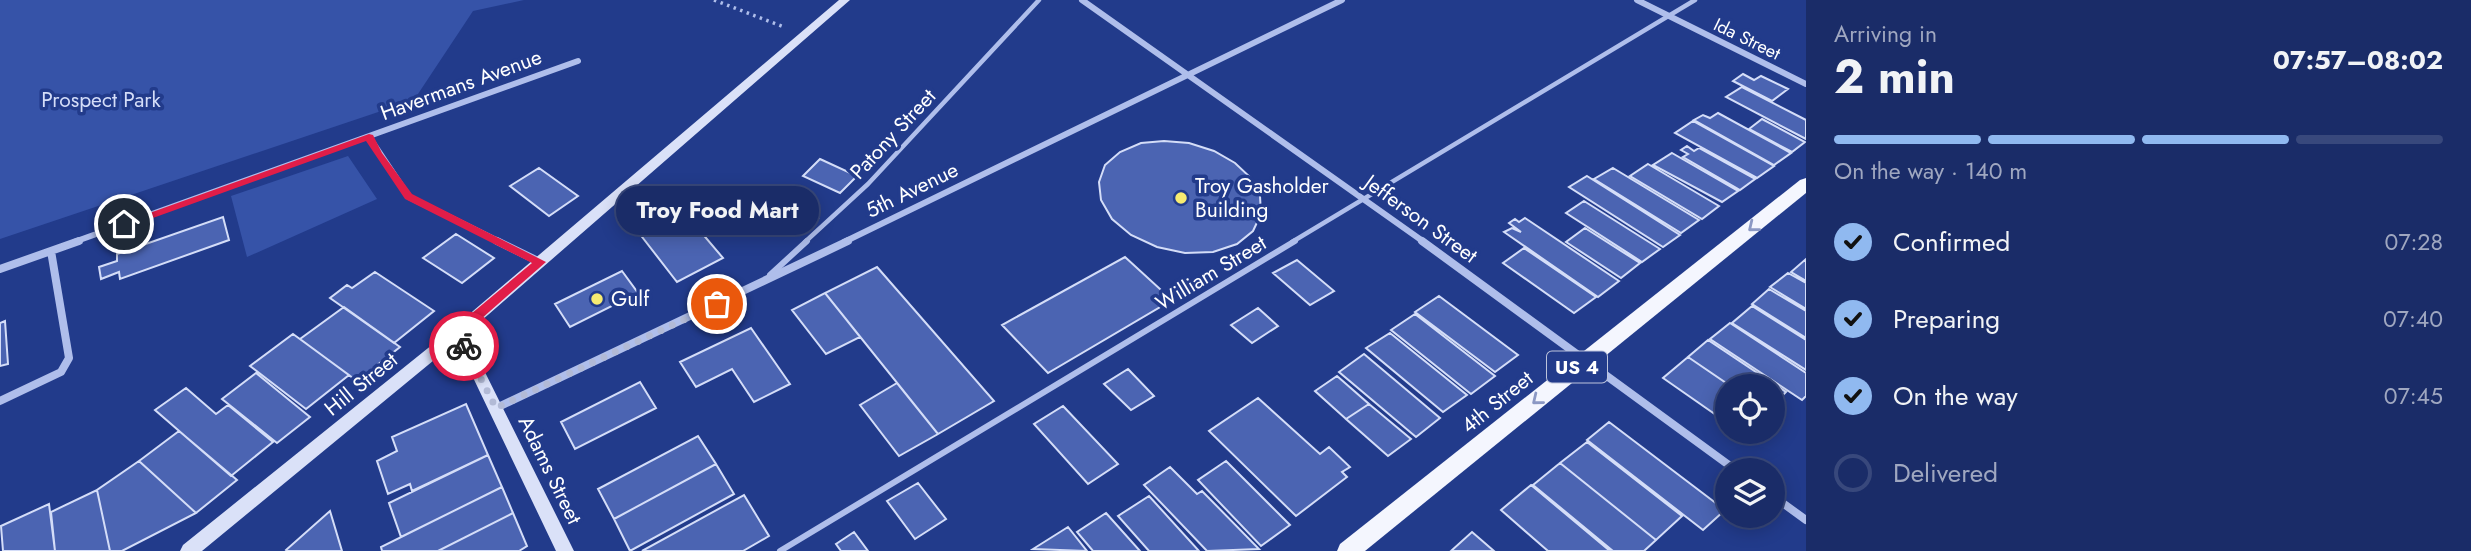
<!DOCTYPE html>
<meta charset="utf-8">
<style>
:root{--surface:#1a2c68;--page:#273871;--text:#f1f3f6;--muted:#9fa7c0;--line:#38487c;--accent:#90b9f0}
body{margin:0;font-family:Jost,sans-serif;background:var(--page);color:var(--text);height:100vh;display:flex;flex-direction:column;font-size:26px;white-space:nowrap}
*{box-sizing:border-box;margin:0}
p{font-size:23px;color:var(--muted)}
.icon{flex:none;width:38px;height:38px;fill:none;stroke:currentColor;stroke-width:2;stroke-linecap:round;stroke-linejoin:round}
.map{position:relative;flex:1;overflow:hidden}
.details{display:flex;flex-direction:column;background:var(--surface);width:665px}
.details>*{flex:none}
.buttons{position:absolute;left:1715px;top:374px;display:grid;gap:14px}
.buttons a{display:grid;place-items:center;width:70px;height:70px;border-radius:50%;background:var(--surface);box-shadow:0 4px 18px #0003,0 0 0 2px var(--line);font-size:35px}
.pin{position:absolute;display:grid;place-items:center;width:60px;height:60px;color:#fff;margin:-30px;border:4px solid #fff;border-radius:50%;box-shadow:0 2px 7px #0007}
.courier{position:absolute;display:grid;place-items:center;width:70px;height:70px;margin:-35px;border:5px solid #e11d48;border-radius:50%;background:#fff;color:#222;box-shadow:0 2px 9px #0007}
.bubble{position:absolute;height:49px;border-radius:24px;background:var(--surface);box-shadow:0 4px 18px #0003,0 0 0 2px var(--line);font-size:23px;font-weight:700;line-height:49px;text-align:center}
.summary em{font-style:normal;font-weight:700}
.summary div{display:flex;flex-direction:column-reverse}
.summary{display:flex;align-items:center;justify-content:space-between;height:119px;padding:0 28px}
h1{font-size:46px;font-weight:700;line-height:52px}
.bar{display:grid;grid-template-columns:repeat(4,1fr);gap:10px 7px;align-content:center;height:84px;padding:0 28px}
.bar i{height:9px;border-radius:5px;background:var(--line)}
.bar .selected{background:var(--accent)}
.bar p{grid-column:span 4}
ol{padding:0 28px;list-style:none}
li{display:flex;align-items:center;gap:21px;height:77px}
li p{margin-inline-start:auto}
li .icon{padding:7px;border-radius:50%;background:var(--accent);color:#111;stroke-width:4}
li:last-child{color:var(--muted)}
li i{width:38px;height:38px;border:4px solid var(--line);border-radius:50%}
main{display:flex;flex:1;min-height:0}
.map>svg:first-child{display:block}
.green{fill:#3653a8}
.building{fill:#4b64b2;stroke:#d4ddf8;stroke-width:2}
.lines{fill:none;stroke-linecap:round;stroke-linejoin:round}
.path{stroke:#afbeeb;stroke-width:3.5;stroke-dasharray:2.5 4.5;stroke-linecap:butt}
.lane-far1{stroke:#afbeeb;stroke-width:4.5}
.lane{stroke:#afbeeb;stroke-width:6}
.street-far1{stroke:#afbeeb;stroke-width:6}
.street{stroke:#afbeeb;stroke-width:8}
.secondary{fill:#dae1f8;fill-rule:evenodd}
.primary{fill:#f4f6fe;fill-rule:evenodd}
.oneway{stroke:#8b98c4}
.route{fill:#e11d48}
.done{stroke:#b2bad6;stroke-width:7;stroke-dasharray:0 12.6}
.poi-dot{fill:#f7eb71;stroke:#223b8b;stroke-width:2.5}
.labels{text-anchor:middle;stroke-width:7;stroke-linejoin:round;paint-order:stroke}
.far-street-label{font-size:18px;fill:#fff;stroke:#223b8b}
.shield{fill:#223b8b;stroke:#bdc4dc;stroke-width:2}
.shield-label{font-size:19px;font-weight:bold;fill:#fff}
.street-label{font-size:21px;fill:#fff;stroke:#223b8b}
.park-label{font-size:21px;fill:#d4ddf8;stroke:#223b8b}
.poi-label{font-size:21px;fill:#fff;stroke:#223b8b;text-anchor:start}
</style>
<main>
<div class="map">
<svg width="1806" height="551" viewBox="0 0 1806 551">
<rect width="100%" height="100%" fill="#223b8b"/>
<path class="green" d="M0,0h524l-51,11 -59,89 -414,139z
M348,156l29,43 -130,58 -16,-61z"/>
<path class="building" d="M1743,74l11,6 7,-4 27,13 -16,12 -39,-20z
M1742,87l64,33v19l-80,-42z
M1718,113l73,40 -17,12 -80,-45 9,-5 7,3z
M1762,119l43,23 -13,10 -43,-23z
M1693,121l81,45 -17,12 -82,-45z
M1164,141l25,2 25,8 21,12 16,15 9,18 1,18 -8,17 -16,13 -24,8 -28,1 -28,-6 -26,-12 -19,-16 -11,-19 -2,-18 6,-17 15,-13 21,-9z
M1687,146l7,5 5,-3 56,31 -15,11 -57,-33 5,-3 -7,-4z
M1672,153l66,38 -16,11 -69,-37z
M820,159l37,17 -17,17 -37,-17z
M1648,164l71,42 -17,13 -72,-43z
M539,168l39,28 -29,20 -39,-30z
M1613,168l86,52 -18,13 -87,-54z
M1587,176l93,59 -17,12 -94,-60z
M775,197l43,21 -39,17 -29,-15z
M1584,201l76,48 -18,13 -76,-49z
M684,212l39,46 -46,24 -38,-49z
M223,217l6,23 -109,39 -1,-7 -18,7 -2,-12 18,-6v-7z
M1525,218l94,63 -21,16 -94,-65 8,-4 9,4 -12,-9 6,-4 4,3z
M1585,228l55,35 -19,15 -55,-36z
M456,234l38,24 -32,25 -39,-25z
M1524,248l72,49 -22,16 -71,-50z
M1125,257l47,43 -124,73 -46,-48z
M1806,259v22l-15,-9z
M1297,260l37,31 -24,14 -37,-32z
M877,267l117,134 -56,33 -113,-141z
M622,271l16,22 -68,34 -15,-23z
M375,272l59,39 -40,32 -64,-45 17,-13 5,3z
M1788,273l18,10v26l-36,-22z
M1769,289l37,22v27l-54,-34z
M825,293l35,44 -34,17 -34,-44z
M1439,296l79,59 -23,17 -80,-60z
M1752,306l54,34v30l-74,-47z
M344,307l56,40 -43,34 -57,-42z
M1258,308l20,18 -26,17 -21,-18z
M1415,314l80,62 -24,18 -80,-64z
M5,321l3,43 -8,2v-43z
M1730,323l76,50v23l-4,4 -92,-61z
M751,328l39,56 -36,18 -22,-33 -36,18 -16,-25z
M1390,333l77,62 -24,17 -77,-64z
M293,334l56,41 -43,34 -56,-43z
M1708,340l78,52 -13,13v-18h-41l-44,-30z
M1364,354l76,64 -24,19 -77,-65z
M1688,357l44,30h-5v29l-4,-2 -4,3 -56,-39z
M1128,369l26,27 -23,14 -27,-26z
M256,373l54,44 -33,26 -55,-44z
M1337,376l32,28 -23,15 -31,-28z
M640,382l16,26 -81,41 -14,-27z
M897,383l41,51 -39,22 -39,-51z
M186,388l30,26 12,-9 45,37 -42,34 -76,-66z
M1258,398l62,56 9,-7 21,20 -8,5 5,5 -51,39 -87,-85z
M466,404l22,51 -76,36 -2,-7 -22,10 -11,-33 20,-10 -5,-14z
M1369,404l42,35 -23,17 -42,-37z
M1063,406l55,58 -30,20 -54,-60z
M1609,422l116,88 -22,20 -116,-90z
M179,431l58,49 -41,33 -57,-52z
M698,436l18,28 -102,55 -16,-30z
M1587,442l95,74 -26,24 -96,-77z
M488,455l14,32 -101,50 -12,-34z
M139,461l57,52 -74,38h-12l-13,-61z
M1226,461l64,64 -29,21 -63,-66z
M1560,463l96,77 -12,11h-31l-80,-66z
M716,464l18,30 -104,57 -16,-32z
M1170,467l27,27 5,-3 57,58 -52,2 -63,-66z
M918,483l28,36 -31,20 -28,-38z
M1531,485l79,66h-62l-47,-41z
M502,487l11,26 -75,38h-56l-1,-4z
M97,490l13,61h-55l-4,-39z
M744,495l25,41 -26,15h-101z
M1149,496l50,55h-50l-31,-35z
M49,504l6,47h-52l-2,-25z
M330,511l12,40h-55l-1,-1z
M513,513l14,33 -8,5h-81z
M1106,513l34,38h-47l-16,-19z
M1068,527l19,24 -54,-2z
M854,532l14,19h-27l-5,-7z
M1472,532l22,19h-43z"/>
<g class="lines">
<path class="path" d="M714,0l70,27"/>
<path class="lane-far1" d="M805,242l63,-58 171,-184
M1292,242l403,-242"/>
<path class="lane" d="M770,275l37,-34
M780,551l515,-310"/>
<path class="street-far1" d="M1082,0l342,242
M1637,0l169,84
M369,137l40,60 91,45
M74,242l504,-181
M844,242l498,-242"/>
<path class="street" d="M497,241l43,21
M1422,241l315,230
M0,269l79,-28
M0,401l61,-29 8,-14 -18,-107
M496,408l352,-167
M1773,496l33,24"/>
<path class="secondary" d="M839,0h11l-384,334 108,217h-18l-100,-209 -254,209h-22l3,-6 270,-217z"/>
<path class="primary" d="M1806,178v15l-441,358h-28l3,-7 460,-364z"/>
</g>
<defs><path id="oneway-chevron" d="M-2-3.5L2.5 0L-2 3.5" fill="none" stroke-width="1.6" stroke-linecap="round" stroke-linejoin="round" transform="scale(1.75)"/></defs>
<g class="oneway">
<use href="#oneway-chevron" transform="translate(1753 227) rotate(141)"/>
<use href="#oneway-chevron" transform="translate(1537 400) rotate(141)"/>
</g>
<path class="route" d="M369,134l4,1 9,18 30,41 134,68 -82,72 7,12 -2,3h-9l-8,-17 1,-3 79,-66 -127,-64 -39,-58 -238,86h-7l-2,-3z"/>
<g class="lines">
<path class="done" d="M464,346l32,62 221,-104"/>
</g>
<g class="poi-dot">
<circle cx="1181" cy="198" r="7"/>
<circle cx="597" cy="299" r="7"/>
</g>
<g class="labels">
<g class="far-street-label">
<text transform="translate(1747 39) rotate(26)" y="6">Ida Street</text>
</g>
<rect class="shield" x="1547" y="351.5" width="60" height="31" rx="5"/>
<g class="shield-label">
<text x="1577" y="374">US 4</text>
</g>
<g class="street-label">
<text transform="translate(461 85) rotate(-20)" y="7">Havermans Avenue</text>
<text transform="translate(893 134) rotate(-47)" y="7">Patony Street</text>
<text transform="translate(912 190) rotate(-26)" y="7">5th Avenue</text>
<text transform="translate(1421 219) rotate(36)" y="7">Jefferson Street</text>
<text transform="translate(1211 273) rotate(-31)" y="7">William Street</text>
<text transform="translate(361 384) rotate(-39)" y="7">Hill Street</text>
<text transform="translate(1497 402) rotate(-39)" y="7">4th Street</text>
<text transform="translate(550 470) rotate(64)" y="7">Adams Street</text>
</g>
<g class="park-label">
<text x="101" y="107">Prospect Park</text>
</g>
<g class="poi-label">
<text x="1195" y="193">Troy Gasholder<tspan x="1195" dy="24">Building</tspan></text>
<text x="611" y="306">Gulf</text>
</g>
</g>
</svg>
<div class="buttons">
<a><svg class="icon" aria-label="locate" viewBox="0 0 24 24"><circle cx="12" cy="12" r="6"/><path d="M12 2v4M12 18v4M2 12h4M18 12h4"/></svg></a>
<a><svg class="icon" aria-label="layers" viewBox="0 0 24 24"><path d="M12 4l9 5-9 5-9-5zM3 14l9 5 9-5"/></svg></a>
</div>
<div class="pin" style="left:717px;top:304px;background:#ea580c"><svg class="icon" aria-label="bag" viewBox="0 0 24 24"><path d="M5 8h14l-1 12H6zM9 8a3 3 0 0 1 6 0"/></svg></div>
<div class="pin" style="left:124px;top:224px;background:#1f2937"><svg class="icon" aria-label="home" viewBox="0 0 24 24"><path d="M3 11l9-7 9 7M6 9v11h12V9"/></svg></div>
<div class="courier" style="left:464px;top:346px"><svg class="icon" aria-label="bike" viewBox="0 0 24 24"><circle cx="6" cy="16" r="4"/><circle cx="18" cy="16" r="4"/><path d="M6 16l4-8h5l3 8M10 8l3 8H6M13 5h3"/></svg></div>
<div class="bubble" style="left:616px;top:186px;width:203px">Troy Food Mart</div>
</div>
<section class="details">
<div class="summary"><div><h1>2 min</h1><p>Arriving in</p></div><em>07:57–08:02</em></div>
<div class="bar"><i class="selected"></i><i class="selected"></i><i class="selected"></i><i></i><p>On the way · 140 m</p></div>
<ol>
<li><svg class="icon" aria-label="check" viewBox="0 0 24 24"><path d="M5 12l5 5 9-10"/></svg>Confirmed<p>07:28</p></li>
<li><svg class="icon" aria-label="check" viewBox="0 0 24 24"><path d="M5 12l5 5 9-10"/></svg>Preparing<p>07:40</p></li>
<li><svg class="icon" aria-label="check" viewBox="0 0 24 24"><path d="M5 12l5 5 9-10"/></svg>On the way<p>07:45</p></li>
<li><i></i>Delivered</li>
</ol>
</section>
</main>
